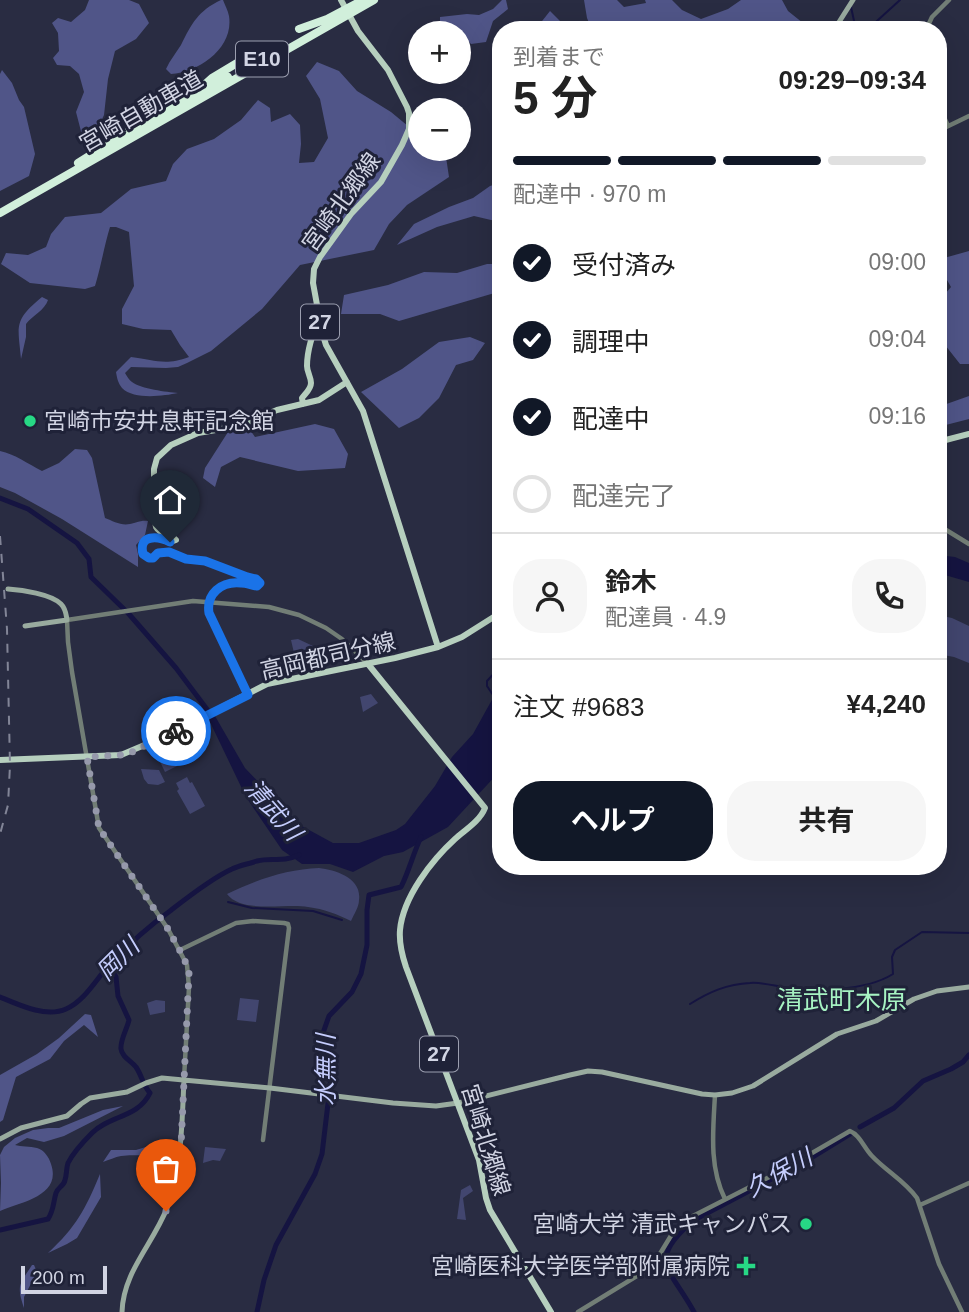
<!DOCTYPE html>
<html lang="ja">
<meta charset="utf-8">
<style>
:root{--surface:#fff;--page:#f6f6f6;--text:#222;--muted:#767676;--line:#e0e0e0;--accent:#111827}
body{margin:0;font-family:Helvetica,"Noto Sans JP",sans-serif;background:var(--page);color:var(--text);height:100vh;display:flex;flex-direction:column;font-size:26px;white-space:nowrap}
*{box-sizing:border-box;margin:0}
p{font-size:23px;color:var(--muted)}
.icon{flex:none;width:38px;height:38px;fill:none;stroke:currentColor;stroke-width:2;stroke-linecap:round;stroke-linejoin:round}
.map{position:relative;flex:1;overflow:hidden}
.panel{position:absolute;left:492px;top:21px;width:455px;height:854px;display:flex;flex-direction:column;background:var(--surface);border-radius:28px;box-shadow:0 7px 28px #0002}
.panel>*{flex:none}
.controls{position:absolute;left:408px;top:21px;display:grid;gap:14px}
.controls a{display:grid;place-items:center;width:63px;height:63px;border-radius:50%;background:var(--surface);box-shadow:0 7px 28px #0002;font-size:35px}
.scale{position:absolute;left:21px;bottom:18px;width:86px;box-sizing:border-box;padding-left:7px;border:4px solid #d1d4e3;border-top:0;font-size:19px;line-height:24px;white-space:nowrap;color:#d1d4e3;-webkit-text-stroke:5px #1f2238;paint-order:stroke}
.pin{position:absolute;display:grid;place-items:center;width:60px;height:60px;color:#fff;margin:-72px -30px;border-radius:50% 50% 50% 0;rotate:-45deg;box-shadow:0 0 7px #0007}
.pin .icon{rotate:45deg}
.courier{position:absolute;display:grid;place-items:center;width:70px;height:70px;margin:-35px;border:5px solid #1a73e8;border-radius:50%;background:#fff;color:#222;box-shadow:0 2px 9px #0007}
.head em{font-style:normal;font-weight:700}
.head div{display:flex;flex-direction:column-reverse}
.head{display:flex;align-items:center;justify-content:space-between;height:119px;padding:0 21px}
h1{font-size:46px;font-weight:700;line-height:52px}
.bar{display:grid;grid-template-columns:repeat(4,1fr);gap:10px 7px;align-content:center;height:84px;padding:0 21px}
.bar i{height:9px;border-radius:5px;background:var(--line)}
.bar .selected{background:var(--accent)}
.bar p{grid-column:span 4}
.line{display:flex;align-items:center;gap:18px;padding:0 21px;border-top:2px solid var(--line)}
.line div{flex:1}
.round{display:grid;place-items:center;flex:none;width:74px;height:74px;border-radius:28px;background:var(--page)}
ol{padding:0 21px;list-style:none}
li{display:flex;align-items:center;gap:21px;height:77px}
li p{margin-inline-start:auto}
li .icon{padding:7px;border-radius:50%;background:var(--accent);color:#fff;stroke-width:4}
li:last-child{color:var(--muted)}
li i{width:38px;height:38px;border:4px solid var(--line);border-radius:50%}
.button{display:flex;gap:14px;margin-top:auto;padding:14px 21px}
.button a{flex:1;height:80px;border-radius:28px;background:var(--accent);color:#fff;font-size:28px;font-weight:700;line-height:80px;text-align:center}
.button a+a{background:var(--page);color:var(--text)}
.map>svg:first-child{display:block}
.green{fill:#42466f}
.forest{fill:#505588}
.water{fill:#151441}
.lines{fill:none;stroke-linecap:round;stroke-linejoin:round}
.stream{stroke:#151441;stroke-width:2}
.river{stroke:#151441;stroke-width:5}
.tertiary{stroke:#727e76;stroke-width:4.5}
.secondary{stroke:#99ab9f;stroke-width:5}
.primary{stroke:#b6cfbe;stroke-width:6}
.motorway{stroke:#d1efdb;stroke-width:8}
.rail{stroke:#828597;stroke-width:2;stroke-dasharray:9 9;stroke-linecap:butt}
.done{stroke:#9699ab;stroke-width:7;stroke-dasharray:0 12.6}
.route{stroke:#1a73e8;stroke-width:9}
.poi-dot{fill:#27d885;stroke:#1f2238;stroke-width:2.5}
.labels{text-anchor:middle;stroke-width:6;stroke-linejoin:round;paint-order:stroke}
.shield{fill:#1f2238;stroke:#9c9fb0;stroke-width:2}
.shield-label{font-size:21px;font-weight:bold;fill:#d1d4e3}
.street-label{font-size:23px;fill:#d1d4e3;stroke:#1f2238}
.poi-label{font-size:23px;fill:#d1d4e3;stroke:#1f2238;text-anchor:end}
.water-label{font-size:24px;font-style:italic;fill:#c5cdfd;stroke:#1f2238}
.quarter-label{font-size:26px;fill:#a6f2c2;stroke:#1f2238}
</style>
<div class="map">
<svg width="969" height="1312" viewBox="0 0 969 1312">
<rect width="100%" height="100%" fill="#292c42"/>
<path class="green" d="M938,615l14,3 17,8v37l-15,-6 -16,-3z
M298,639l15,7 1,4 -20,3 -3,-13z
M371,694l7,9 -15,9 -3,-15z
M164,740l13,26 -12,6 -13,-27z
M141,769l18,1 6,12 -7,3 -10,-1 -4,-5z
M187,777l3,6 2,-1 13,24 -15,8 -13,-23 2,-2 -3,-6z
M319,868c17,2 43,10 40,32 0,7 -5,14 -8,21 -14,-7 -27,-12 -43,-14 -22,-4 -66,7 -81,-13 28,-14 61,-25 92,-26z
M240,998l19,2 -3,22 -19,-2z
M156,1000l9,1v11l-15,3 -3,-12z
M205,1147l21,2 -6,12 -7,-1 -10,3z
M470,1185l3,6 -10,7 3,22 -9,-1 4,-29z"/>
<path class="forest" d="M89,0h40l10,4 10,19 -13,16 -21,12 -7,28 -4,36 -9,19 -12,5 -7,-27 8,-20 -5,-18 -9,-8 -13,-1 -4,-7 6,-7 -1,-18 -6,-10 6,-5 13,4 14,-12z
M221,0h2c2,5 5,11 6,16 5,32 -30,56 -58,58l-5,-5c4,-9 10,-16 15,-24 11,-22 17,-34 40,-45z
M502,0h4l2,9 -15,12 -7,21 -15,2 -12,-14 -19,-4v-9l27,-3 12,1 14,-6z
M584,0h33l7,7 22,-4 -1,-3h27l10,10 19,9 27,-10 13,-9h41l6,11 15,12 2,7h-133l-15,-6 -7,6h-58l-5,-12z
M550,11l18,18v1h-33z
M317,62l22,9 18,20 34,21 29,24v13h15l11,8 3,20 -42,28 -18,19 -15,26 -74,15 -38,44 -51,42 -24,12 -9,4 -12,1 -35,-1 -6,6c2,3 4,7 7,9 9,7 35,10 46,11 -15,3 -44,7 -56,-5 -4,-5 -5,-10 -6,-16l15,-15c24,3 34,9 58,0l-9,-12 -9,-15 -28,-1 -21,-5v-15l12,-23 -5,-54 -13,-5h-6c-6,20 -9,39 -15,59l-10,3 -55,-6 -29,-19 5,-11 22,2 18,-8 5,-13 14,-17 36,-4 30,-24 35,-8 7,-17 14,-15 27,-10 27,-19 17,-20 12,8 1,14 19,-8 10,11 1,19 -2,19 15,-1 14,-24 -8,-39 -14,-23z
M2,70l10,13 7,17 5,7 11,47 -6,22 -29,15v-117z
M500,183v38l-9,-1 -17,-4 -37,11 -40,18 17,-21 35,-17 24,-9 17,-12z
M969,251v113h-9l-22,-28v-39l7,-3 6,-7 -12,-21 5,-8z
M487,264h13v27l-2,1 -99,29 -19,-7h-39l3,-19 44,-10 36,-13 33,1z
M42,297l6,3c-3,10 -16,16 -22,24v13l-5,22c-3,-34 -8,-38 21,-62z
M470,337l15,6 -12,17 -17,5 -17,33 -20,20 -20,10 -38,-36 41,-23 37,-27z
M969,396v23l-31,8v-20z
M315,424l19,5 14,25 -3,14 -47,3 -58,-14 -19,10 -6,20 -12,-9 2,-10 23,-36 20,-5 7,10z
M75,449l12,1 5,8 13,60c8,3 16,8 25,6 7,-1 10,-4 18,-3l-3,14 -9,10 2,9v13l-76,-48 -47,-26 -15,-6v-36c15,3 28,13 42,20l17,-8z
M85,1014l6,1 7,22 -14,-12 -20,16 -14,18 -34,18 -13,43 -3,2v-47l37,-21 22,-16z
M123,1106l-59,30 -20,6 -17,-4 -12,7c6,2 15,1 22,3 7,2 12,9 14,16 11,32 -30,38 -51,47l1,-28 -1,-28 4,-8 11,-9 18,-8 15,-2h11l44,-18z
M159,1143c-16,18 -18,10 -38,13 -6,1 -12,4 -18,6l8,-12h25z
M100,1174l1,23 -24,41 -10,6 -19,9c28,-26 37,-43 52,-79z
M32,1265h2l3,7 -13,25v11c-8,-23 -4,-24 8,-43z"/>
<path class="water" d="M938,555l17,2 14,6v19l-31,-9z
M499,687l1,2v82l-52,56 -45,25 -19,4 -31,16 -23,-8h-28l-20,-14 -36,-53 -37,-77 6,-4 30,52 55,57 33,18h26l37,-13 9,-6 30,-38 17,-29 21,-23z"/>
<g class="lines">
<path class="stream" d="M851,7l5,23
M867,30l33,-30
M938,550l7,6
M493,695l-6,-9v-5l13,-14
M228,902l24,6 61,3 29,9
M690,1004c19,-12 37,-20 60,-21 11,-1 21,2 32,4 33,4 82,5 111,-13l-1,-17 3,-7 27,-18 47,1"/>
<path class="river" d="M0,498l28,11 49,34 12,16 2,18 37,36 48,55 36,48
M0,997c19,8 46,21 66,12 19,-8 31,-31 44,-45 19,-20 39,-38 60,-53 18,-14 42,-33 62,-42 8,-4 17,-5 25,-8 16,-4 24,2 42,-6
M860,1127l34,-19 29,-27 28,-12 12,-7 6,-7
M0,1230l48,-11c6,-9 5,-16 8,-26 2,-6 8,-7 9,-13 2,-6 1,-11 3,-17 5,-10 16,-22 24,-30 18,-18 46,-15 58,-40 -7,-8 -8,-17 -14,-26 -5,-6 -14,-10 -15,-18 -1,-9 6,-20 8,-29l-11,-24 -2,-19 -7,-12
M257,1312l7,-32 12,-35 39,-71 7,-20 9,-76 -8,-45 6,-17 23,-24 9,-18 6,-29v-35l2,-15 32,-8c8,-16 12,-33 20,-50
M694,1312c-23,-43 -49,-51 0,-92l112,-59 44,-27"/>
<path class="tertiary" d="M926,30l6,-13 17,-17
M938,104l10,22
M938,131l31,-15
M938,525l31,19
M180,950l56,-27 17,-2 31,2 4,1 1,4 -26,212
M184,1079l5,-92 -2,-22 -19,-36 -69,-101 -27,-156 -4,-30 -1,-22 126,-19 76,6 30,8 27,13 16,11 25,24
M715,1095c-2,36 -6,72 10,104
M920,1205l49,-22
M578,1312l67,-41 13,-14 14,-23 17,-16 92,-47 69,-40c10,4 14,17 22,25 14,15 33,25 45,42l22,66 23,48"/>
<path class="secondary" d="M834,30l19,-30
M8,589c14,1 43,5 53,15 5,5 5,10 6,16l-42,6
M0,1139l21,-11 46,-12 14,-12 9,-6 37,-6 19,-9 16,-5 108,10 123,15 43,3 22,-3 112,-28 18,-4 14,1 100,22 13,1 17,-2 21,-7 84,-52 39,-13 38,-22 23,-8 32,-4
M122,1312c1,-40 31,-68 45,-104 15,-41 15,-86 17,-129"/>
<path class="primary" d="M341,0l17,31 30,39 19,37 2,6v16l-7,16 -21,37 -30,32 -31,43 -6,12 -1,14 9,49 4,13 37,66 75,236
M303,404l-1,-6c4,-5 9,-9 9,-15 0,-6 -4,-11 -4,-17 0,-13 5,-35 13,-45
M938,442l31,-8
M368,664l117,144c-5,13 -20,22 -30,31 -23,21 -52,58 -55,91 -1,12 2,25 6,37l73,193 7,38 4,12 61,102
M248,695l-39,-82c-2,-19 12,-32 31,-30 6,0 11,2 17,3l3,-3 -4,-4 -9,-2 -42,-16 -20,-2 -16,-7 -11,1 -5,5h-4l-6,-4c-4,-20 15,-18 27,-12l6,-2c-5,-7 -15,-4 -20,-13l-1,-5 5,-16 1,-12 -7,-18v-7l3,-11 14,-13 27,-12 41,-7 38,-16 42,-10 28,-18
M0,760l121,-5 47,-20 99,-51 128,-26 43,-11 24,-10 38,-24"/>
<path class="motorway" d="M299,29l28,-10 36,-19
M202,87l10,-9 35,-21
M78,163l54,-34 96,-52
M0,213c125,-70 249,-142 374,-213"/>
<path class="rail" d="M0,536l7,93 3,136 -2,40 -8,29"/>
</g>
<g class="lines">
<path class="done" d="M166,1211l11,-44 4,-21 8,-173 -5,-15 -16,-29 -69,-101 -12,-71 34,-2 11,-3 44,-21"/>
<path class="route" d="M170,542c-12,-6 -32,-8 -27,12l6,4h4l5,-5 11,-1 17,7 19,2 42,16 9,2 4,4 -3,3c-6,-1 -11,-3 -16,-3 -20,-2 -35,11 -32,30l39,82 -72,36"/>
</g>
<g class="poi-dot">
<circle cx="30" cy="421" r="7"/>
<circle cx="806" cy="1224" r="7"/>
<path d="M742.5 1255.5h7v7h7v7h-7v7h-7v-7h-7v-7h7z"/>
</g>
<g class="labels">
<g class="shield">
<rect x="236" y="41.5" width="52" height="35" rx="5"/>
<rect x="301" y="304.5" width="38" height="35" rx="5"/>
<rect x="420" y="1036.5" width="38" height="35" rx="5"/>
</g>
<g class="shield-label">
<text x="262" y="66">E10</text>
<text x="320" y="329">27</text>
<text x="439" y="1061">27</text>
</g>
<g class="street-label">
<text transform="translate(141 111) rotate(-30)" y="8">宮崎自動車道</text>
<text transform="translate(341 202) rotate(-54)" y="8">宮崎北郷線</text>
<text transform="translate(328 656) rotate(-13)" y="8">高岡都司分線</text>
<text transform="translate(486 1140) rotate(73)" y="8">宮崎北郷線</text>
</g>
<g class="poi-label">
<text x="44" y="429" text-anchor="start">宮崎市安井息軒記念館</text>
<text x="792" y="1232">宮崎大学 清武キャンパス</text>
<text x="730" y="1274">宮崎医科大学医学部附属病院</text>
</g>
<g class="water-label">
<text transform="translate(273 810) rotate(49)" y="8">清武川</text>
<text transform="translate(118 959) rotate(-45)" y="8">岡川</text>
<text transform="translate(326 1070) rotate(-90)" y="8">水無川</text>
<text transform="translate(779 1173) rotate(-29)" y="8">久保川</text>
</g>
<g class="quarter-label">
<text x="842" y="1009">清武町木原</text>
</g>
</g>
</svg>
<div class="controls">
<a>+</a>
<a>−</a>
</div>
<div class="scale">200 m</div>
<div class="pin" style="left:166px;top:1211px;background:#ea580c"><svg class="icon" aria-label="bag" viewBox="0 0 24 24"><path d="M5 8h14l-1 12H6zM9 8a3 3 0 0 1 6 0"/></svg></div>
<div class="pin" style="left:170px;top:542px;background:#1f2937"><svg class="icon" aria-label="home" viewBox="0 0 24 24"><path d="M3 11l9-7 9 7M6 9v11h12V9"/></svg></div>
<div class="courier" style="left:176px;top:731px"><svg class="icon" aria-label="bike" viewBox="0 0 24 24"><circle cx="6" cy="16" r="4"/><circle cx="18" cy="16" r="4"/><path d="M6 16l4-8h5l3 8M10 8l3 8H6M13 5h3"/></svg></div>
<section class="panel">
<div class="head"><div><h1>5 分</h1><p>到着まで</p></div><em>09:29–09:34</em></div>
<div class="bar"><i class="selected"></i><i class="selected"></i><i class="selected"></i><i></i><p>配達中 · 970 m</p></div>
<ol>
<li><svg class="icon" aria-label="check" viewBox="0 0 24 24"><path d="M5 12l5 5 9-10"/></svg>受付済み<p>09:00</p></li>
<li><svg class="icon" aria-label="check" viewBox="0 0 24 24"><path d="M5 12l5 5 9-10"/></svg>調理中<p>09:04</p></li>
<li><svg class="icon" aria-label="check" viewBox="0 0 24 24"><path d="M5 12l5 5 9-10"/></svg>配達中<p>09:16</p></li>
<li><i></i>配達完了</li>
</ol>
<div class="line" style="height:126px"><a class="round"><svg class="icon" aria-label="person" viewBox="0 0 24 24"><circle cx="12" cy="8" r="4"/><path d="M4 21q1-7 8-7t8 7"/></svg></a><div><b>鈴木</b><p>配達員 · 4.9</p></div><a class="round"><svg class="icon" aria-label="phone" viewBox="0 0 24 24"><path d="M5 4h4l2 5-3 2q2 4 5 5l2-3 5 2v4C11 20 4 13 5 4z"/></svg></a></div>
<div class="line" style="height:91px"><div>注文 #9683</div><b>¥4,240</b></div>
<div class="button"><a>ヘルプ</a><a>共有</a></div>
</section>
</div>
